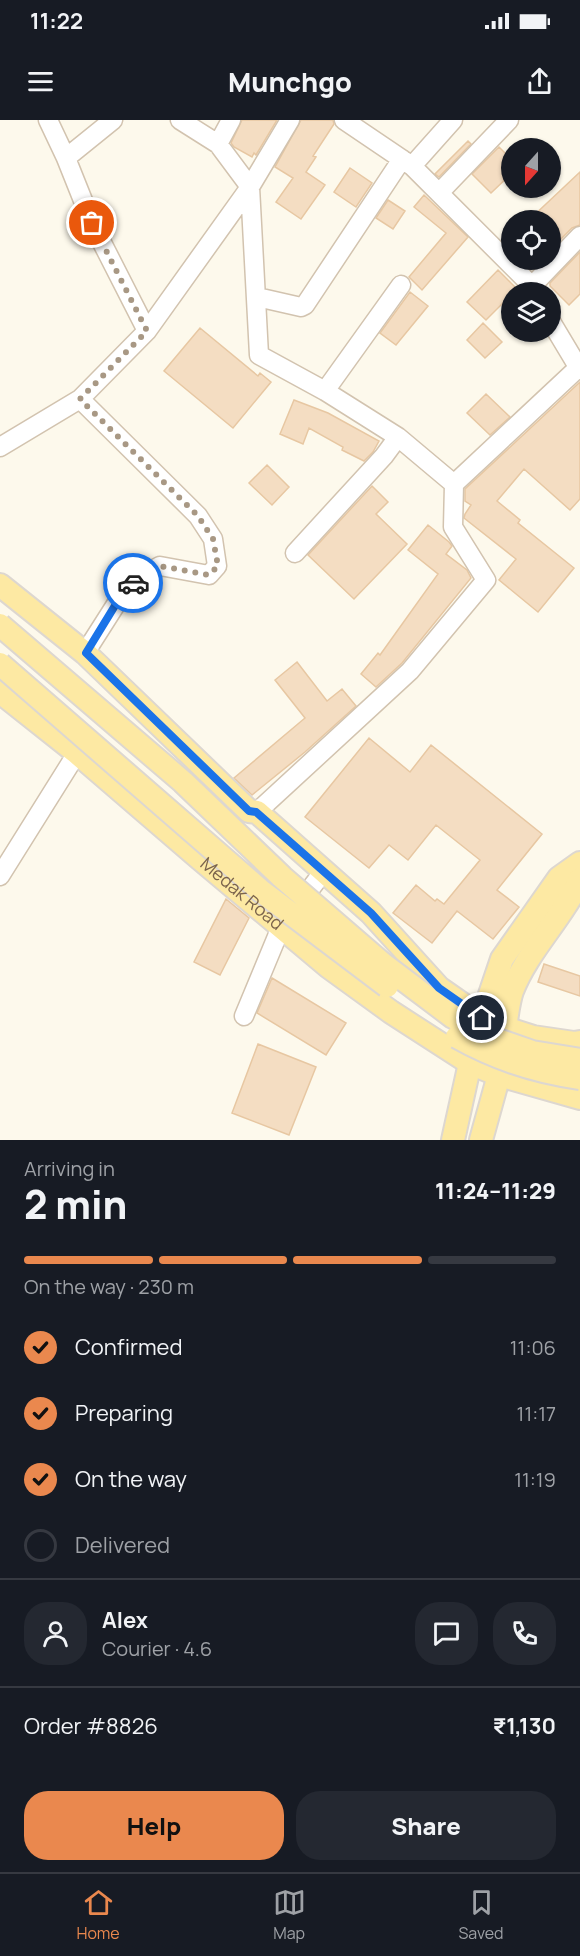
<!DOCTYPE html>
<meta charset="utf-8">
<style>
:root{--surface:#171b24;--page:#242831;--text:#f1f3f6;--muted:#9ea1a6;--line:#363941;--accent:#ea884e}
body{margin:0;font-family:Manrope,sans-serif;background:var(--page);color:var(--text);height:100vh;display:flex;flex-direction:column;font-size:22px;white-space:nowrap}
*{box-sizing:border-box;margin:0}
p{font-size:20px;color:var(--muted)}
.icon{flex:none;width:33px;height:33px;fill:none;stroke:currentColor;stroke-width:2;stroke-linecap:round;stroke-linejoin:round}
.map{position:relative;height:1020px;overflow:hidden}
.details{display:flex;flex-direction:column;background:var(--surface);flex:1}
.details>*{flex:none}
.needle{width:39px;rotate:201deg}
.tools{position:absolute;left:501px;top:18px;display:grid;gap:12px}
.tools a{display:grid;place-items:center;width:60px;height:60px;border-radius:50%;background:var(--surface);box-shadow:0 2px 4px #0004;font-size:30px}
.pin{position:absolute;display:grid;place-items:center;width:51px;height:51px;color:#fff;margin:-26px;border:3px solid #fff;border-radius:50%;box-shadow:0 2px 6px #0007}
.courier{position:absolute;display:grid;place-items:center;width:60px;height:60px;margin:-30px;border:4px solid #1a73e8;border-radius:50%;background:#fff;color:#222;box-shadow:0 2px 8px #0007}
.summary em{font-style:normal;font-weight:800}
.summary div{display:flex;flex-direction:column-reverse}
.summary{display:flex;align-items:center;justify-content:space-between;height:102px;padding:0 24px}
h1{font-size:39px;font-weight:800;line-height:45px}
.bar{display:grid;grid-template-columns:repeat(4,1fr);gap:9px 6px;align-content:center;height:72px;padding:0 24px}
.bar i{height:8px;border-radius:4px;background:var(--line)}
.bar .on{background:var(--accent)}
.bar p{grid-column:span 4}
.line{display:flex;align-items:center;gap:15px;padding:0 24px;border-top:2px solid var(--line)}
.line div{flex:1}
.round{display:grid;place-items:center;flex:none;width:63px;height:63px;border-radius:24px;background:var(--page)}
ol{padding:0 24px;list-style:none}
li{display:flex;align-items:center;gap:18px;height:66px}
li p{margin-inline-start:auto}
li .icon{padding:6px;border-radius:50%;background:var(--accent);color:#111;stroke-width:4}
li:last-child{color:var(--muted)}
li i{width:33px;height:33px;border:3px solid var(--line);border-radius:50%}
.button{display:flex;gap:12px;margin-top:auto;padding:12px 24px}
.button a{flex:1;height:69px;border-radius:24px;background:var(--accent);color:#111;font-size:24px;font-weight:800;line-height:69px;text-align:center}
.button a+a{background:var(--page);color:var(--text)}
.status{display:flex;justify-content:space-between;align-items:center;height:42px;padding:0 30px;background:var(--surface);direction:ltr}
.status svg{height:16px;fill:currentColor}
header{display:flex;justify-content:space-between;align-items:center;height:78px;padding:0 24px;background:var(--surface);font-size:27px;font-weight:800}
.tabs{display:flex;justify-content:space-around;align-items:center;height:84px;border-top:2px solid var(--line);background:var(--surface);font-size:16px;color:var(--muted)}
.tabs a{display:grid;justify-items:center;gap:3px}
.tabs .on{color:var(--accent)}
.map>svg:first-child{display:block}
.building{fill:#f4ddc2;stroke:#e7c7a2;stroke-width:1.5}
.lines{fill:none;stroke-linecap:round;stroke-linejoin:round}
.minor-casing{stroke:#d2c3af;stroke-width:21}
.major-casing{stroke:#ddd7d0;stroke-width:26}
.minor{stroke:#fff;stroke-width:18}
.major{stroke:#fde9a3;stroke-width:22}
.major-bridge-casing{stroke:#ddd7d0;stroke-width:26;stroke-linecap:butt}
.major-bridge{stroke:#fde9a3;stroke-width:22}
.done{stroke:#a89884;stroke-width:6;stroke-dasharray:0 10.8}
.route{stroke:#1a73e8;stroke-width:8}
.labels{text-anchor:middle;stroke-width:4.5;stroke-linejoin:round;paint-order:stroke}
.street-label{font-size:18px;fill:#7b644c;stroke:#fffcf3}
</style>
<div class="status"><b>11:22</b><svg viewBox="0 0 49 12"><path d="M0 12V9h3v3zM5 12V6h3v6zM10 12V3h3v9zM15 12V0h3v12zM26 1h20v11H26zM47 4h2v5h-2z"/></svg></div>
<header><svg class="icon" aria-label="menu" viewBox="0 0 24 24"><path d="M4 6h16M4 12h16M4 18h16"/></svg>Munchgo<svg class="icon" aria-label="share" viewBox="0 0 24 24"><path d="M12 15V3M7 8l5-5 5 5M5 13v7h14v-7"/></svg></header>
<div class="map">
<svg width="580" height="1020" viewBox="0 0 580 1020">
<rect width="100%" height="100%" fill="#fdf9ec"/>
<path class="building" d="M242,0h35l-21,35 -2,-2 -2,4 -18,-10 -3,-4z
M301,0h32l1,4 -21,32 3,1 -10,15 19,13 -24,34 -25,-17 17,-24 -18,-11z
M468,21l3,3 -32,33 -4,-3z
M499,27l13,13v13l-21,20 -19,-19z
M350,48l22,15 -16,24 -22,-15z
M580,52v53l-8,3 -22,22v-30h-21z
M424,75l44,42 -46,53 -13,-13 37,-44 -32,-26z
M388,80l17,11 -12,18 -17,-11z
M580,132v42l-11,11 -19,-19v-3z
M498,150l19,19 -31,31 -19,-18z
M410,172l18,14 -32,39 -16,-12z
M483,203l19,19 -17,16 -18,-18z
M200,208l58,48 2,-3 11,9 -38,46 -69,-57z
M580,262v117l-10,11 -46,-41 -27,32 23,19 -2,3 56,45 -36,44 -39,-32 17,-21 -52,-41 1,-4 6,-9 -6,-4v-12z
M486,274l24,23 -20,18 -23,-22z
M294,280l34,13 51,28 -6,11 -9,9 -22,-11 1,-3 -34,-19 -6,16 -23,-10z
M267,345l22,22 -17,18 -23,-22z
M372,366l16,16 -12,12 31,30 -53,55 -46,-44z
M428,405l21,17 3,4 -6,8 21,16 4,8 -69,85 -26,24 -15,-13 17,-21 2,2 58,-81 -30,-24z
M297,542l30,39 15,-12 14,17 -51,46 -53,43 -18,-17 71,-60 -30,-38z
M369,618l41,34 21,-27 111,89 -45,56 22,17 -26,32 -36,-28 -25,32 -39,-30 23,-28 19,16 2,-2 7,5 36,-44 -44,-35 -28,35 -19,-15 -20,23 -64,-51z
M226,779l23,19 -29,57 -26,-13z
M544,844l36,12v20l-42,-14z
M272,858l74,45 -20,32 -69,-42z
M258,924l58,23 -27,68 -57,-22z"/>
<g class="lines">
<defs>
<path id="minor" d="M48,0l18,38 26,65 55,108
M180,0l38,24 32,43 9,168 66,36 73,46 56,47 -1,43 33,53 -76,91 -153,141
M344,0l68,46 120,120 3,6
M218,24l13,-24
M66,38l47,-38
M412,46l41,-46
M439,73l70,-73
M532,166l48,-50
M257,177l44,10 4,-2 97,-146
M550,200l30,50
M325,271l76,-106
M80,279l118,117 15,23 4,27 -8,9 -49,-9 -11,6 -22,15 -42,66
M0,327l80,-48 67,-68 103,-144 40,-67
M454,364l124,-116
M295,433l89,-97 14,-19
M0,756l77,-123
M244,896l37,-89 43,-56"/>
<g id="major">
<path d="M0,465l85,68 164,158 8,1 114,101 68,75 43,30 23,10 28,9 41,6 6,-1"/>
<path id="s1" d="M0,572l77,61 122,105 130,109 62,45 79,51 29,12 81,23"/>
<path d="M482,898l20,-59 57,-81 21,-15"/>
<path d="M505,908c2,-12 3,-25 7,-37 16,-41 50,-72 68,-112"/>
<path d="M453,1020l17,-77"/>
<path d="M481,1020l18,-65"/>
</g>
</defs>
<use href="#minor" class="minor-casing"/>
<use href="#major" class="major-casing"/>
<use href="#minor" class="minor"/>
<use href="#major" class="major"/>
<defs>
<path id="major-bridge" d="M0,505l183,157 99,95 102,88 69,52 36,20 43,15 48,8
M0,544l261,227 126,95
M457,917c39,22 79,35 123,41"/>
</defs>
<use href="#major-bridge" class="major-bridge-casing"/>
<use href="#major-bridge" class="major-bridge"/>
</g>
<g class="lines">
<path class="done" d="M92,103l55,108 -67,68 118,117 15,23 5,27 -9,9 -49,-9 -27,17"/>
<path class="route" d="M133,463l-6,3 -41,67 163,158 7,1 115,101 68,75 43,30"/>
</g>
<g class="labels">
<g class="street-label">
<text dy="6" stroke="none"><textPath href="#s1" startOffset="315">Medak Road</textPath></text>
</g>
</g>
</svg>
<div class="tools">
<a><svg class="needle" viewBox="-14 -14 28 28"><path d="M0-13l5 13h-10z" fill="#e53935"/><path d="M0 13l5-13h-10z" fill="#9ea1a6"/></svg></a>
<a><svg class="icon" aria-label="locate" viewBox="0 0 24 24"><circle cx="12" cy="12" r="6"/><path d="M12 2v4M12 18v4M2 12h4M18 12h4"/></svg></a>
<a><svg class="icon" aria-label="layers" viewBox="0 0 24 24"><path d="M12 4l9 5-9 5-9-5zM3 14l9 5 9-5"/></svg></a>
</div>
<div class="pin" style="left:92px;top:103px;background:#ea580c"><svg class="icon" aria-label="bag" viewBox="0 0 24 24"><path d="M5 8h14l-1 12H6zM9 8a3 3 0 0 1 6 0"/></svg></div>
<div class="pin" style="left:482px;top:898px;background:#1f2937"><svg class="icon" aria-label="home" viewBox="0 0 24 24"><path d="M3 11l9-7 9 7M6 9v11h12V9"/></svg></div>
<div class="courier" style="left:133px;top:463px"><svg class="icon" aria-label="car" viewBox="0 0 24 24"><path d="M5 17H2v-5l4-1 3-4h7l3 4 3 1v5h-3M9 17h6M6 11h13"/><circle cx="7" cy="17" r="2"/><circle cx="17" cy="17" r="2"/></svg></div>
</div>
<section class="details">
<div class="summary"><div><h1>2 min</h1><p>Arriving in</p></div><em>11:24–11:29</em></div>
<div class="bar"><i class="on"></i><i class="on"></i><i class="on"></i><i></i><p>On the way · 230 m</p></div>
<ol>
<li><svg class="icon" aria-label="check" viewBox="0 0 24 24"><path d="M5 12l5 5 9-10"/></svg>Confirmed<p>11:06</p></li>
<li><svg class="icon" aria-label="check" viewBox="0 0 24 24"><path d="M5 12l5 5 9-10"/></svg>Preparing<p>11:17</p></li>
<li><svg class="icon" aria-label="check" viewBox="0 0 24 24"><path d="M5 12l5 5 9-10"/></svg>On the way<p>11:19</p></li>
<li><i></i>Delivered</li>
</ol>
<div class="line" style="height:108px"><a class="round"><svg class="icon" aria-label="person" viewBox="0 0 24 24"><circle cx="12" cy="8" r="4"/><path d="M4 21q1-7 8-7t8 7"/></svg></a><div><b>Alex</b><p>Courier · 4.6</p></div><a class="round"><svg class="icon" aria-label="chat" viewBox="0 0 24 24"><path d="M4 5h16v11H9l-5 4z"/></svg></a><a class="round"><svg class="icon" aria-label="phone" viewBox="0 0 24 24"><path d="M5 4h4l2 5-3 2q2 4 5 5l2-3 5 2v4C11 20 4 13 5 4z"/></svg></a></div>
<div class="line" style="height:78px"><div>Order #8826</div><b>₹1,130</b></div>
<div class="button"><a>Help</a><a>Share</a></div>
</section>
<nav class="tabs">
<a class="on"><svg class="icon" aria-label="home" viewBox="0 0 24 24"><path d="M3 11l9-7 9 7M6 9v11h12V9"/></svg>Home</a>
<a><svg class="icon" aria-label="map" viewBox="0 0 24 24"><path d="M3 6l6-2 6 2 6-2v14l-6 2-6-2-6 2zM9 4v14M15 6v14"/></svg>Map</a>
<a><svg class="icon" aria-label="saved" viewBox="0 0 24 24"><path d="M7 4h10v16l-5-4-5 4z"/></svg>Saved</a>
</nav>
